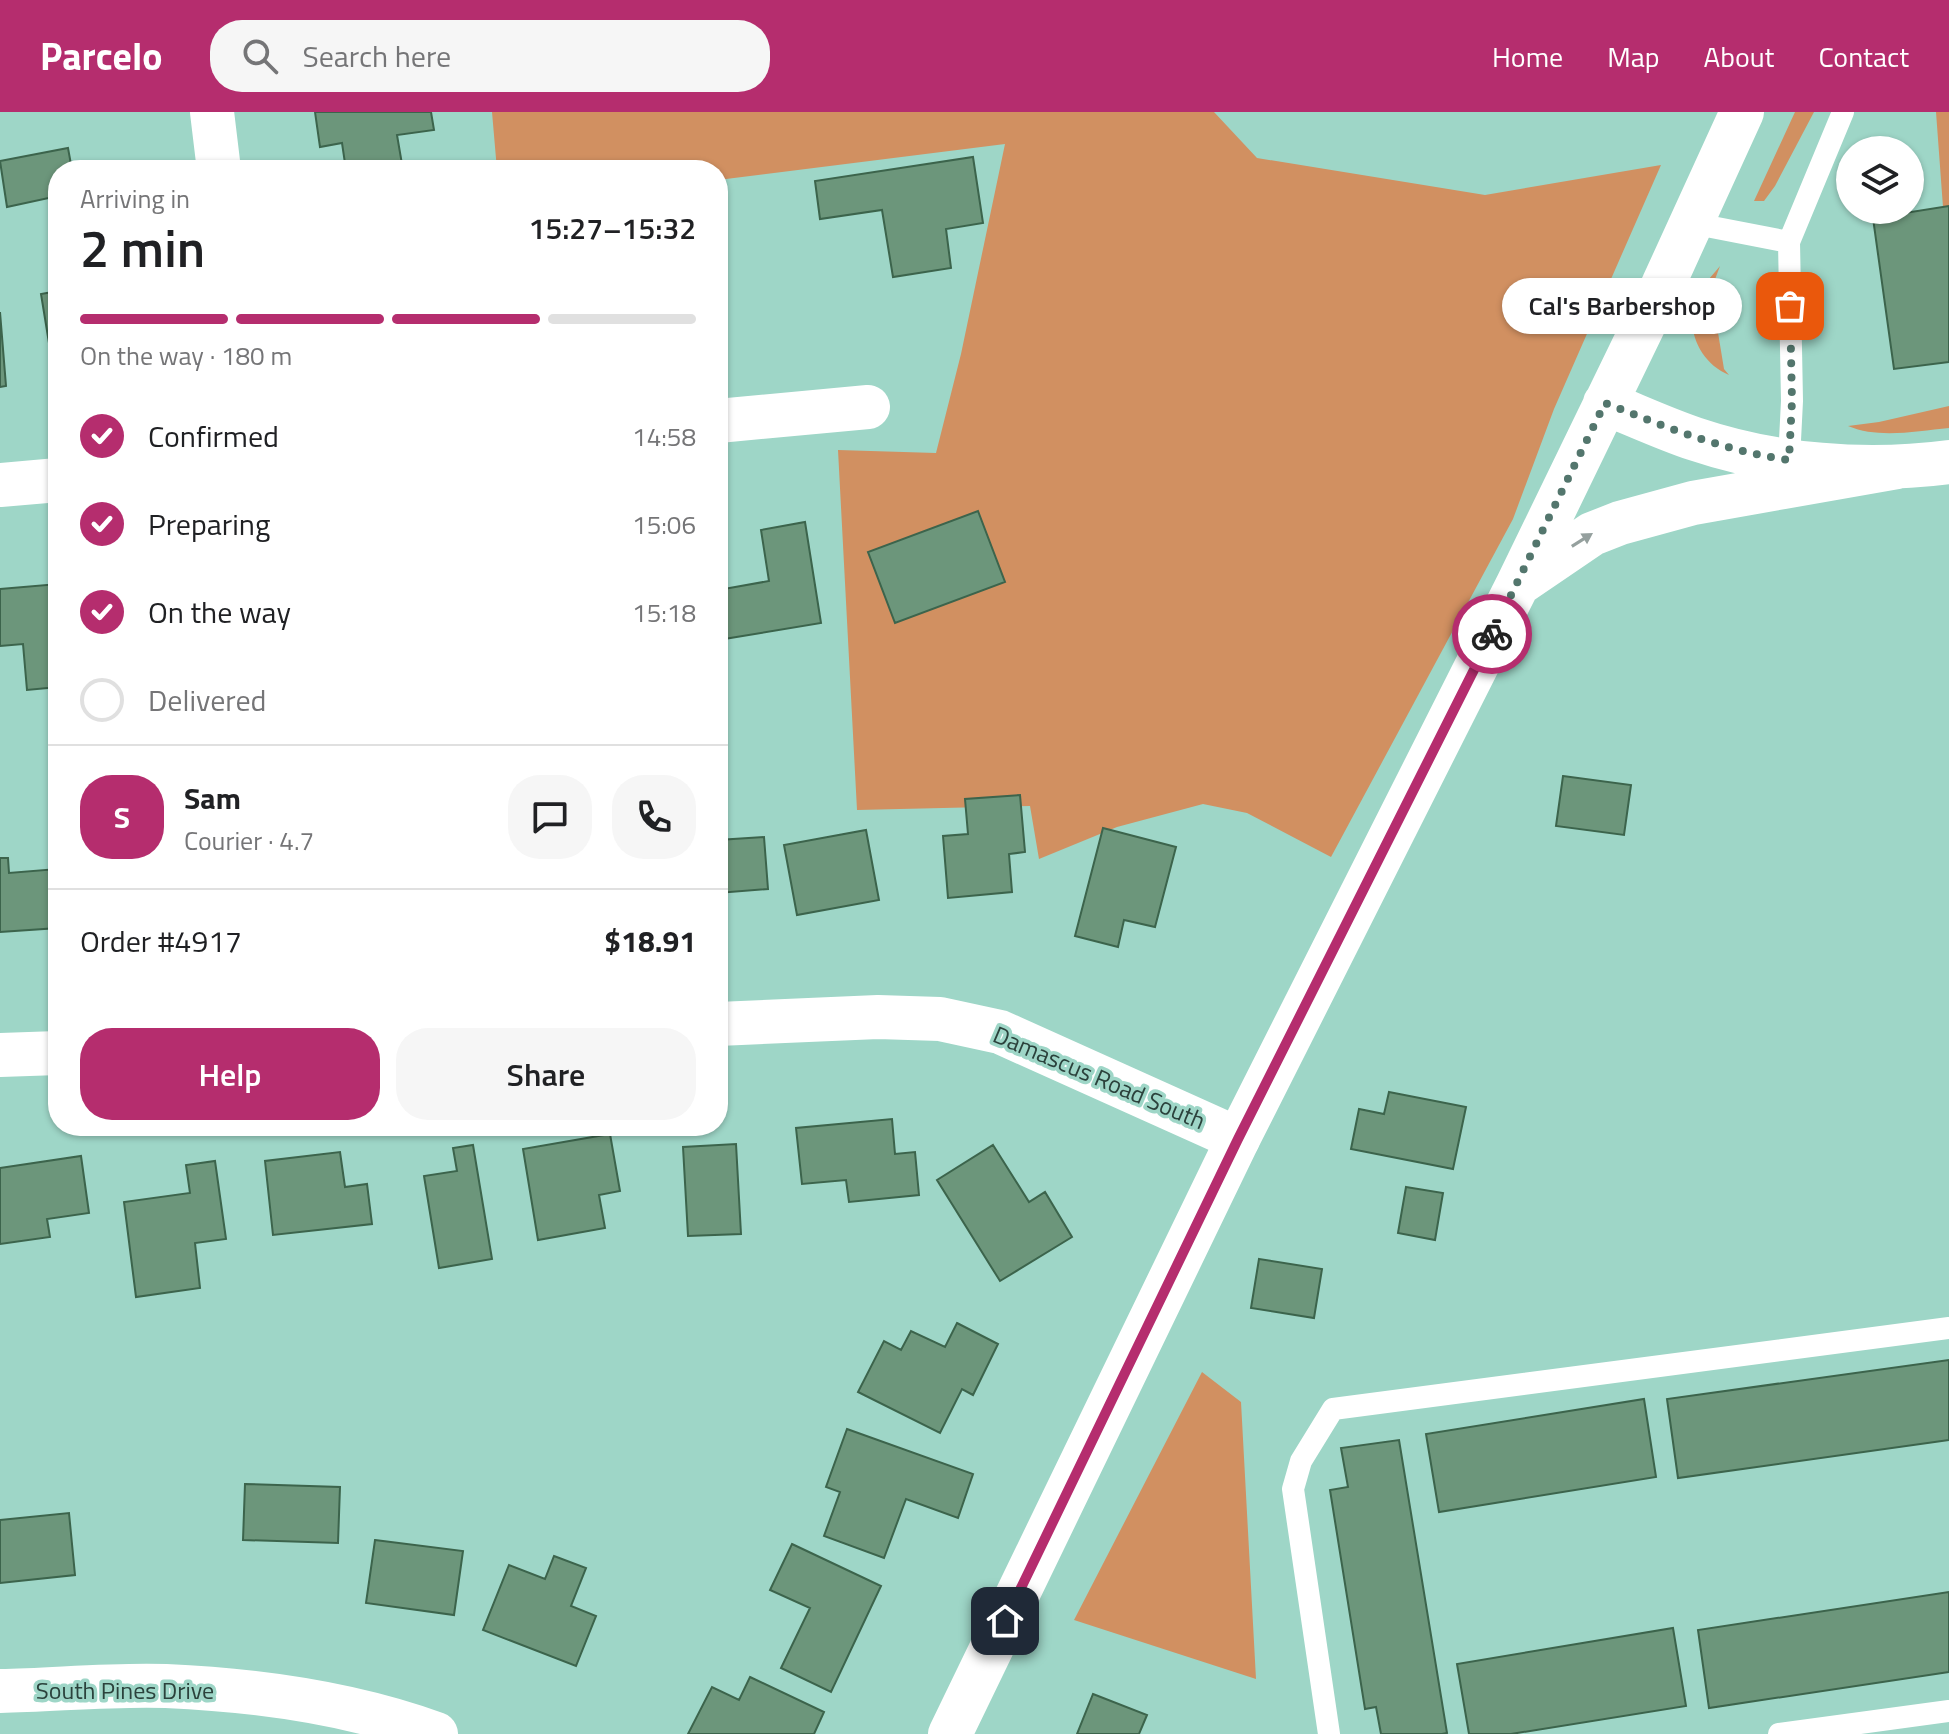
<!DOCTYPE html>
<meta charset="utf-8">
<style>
:root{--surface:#fff;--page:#f6f6f6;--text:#202124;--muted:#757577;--line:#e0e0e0;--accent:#b52d6e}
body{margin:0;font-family:"Titillium Web",sans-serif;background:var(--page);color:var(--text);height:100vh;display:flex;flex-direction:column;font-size:30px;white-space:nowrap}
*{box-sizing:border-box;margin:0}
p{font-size:26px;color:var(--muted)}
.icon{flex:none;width:44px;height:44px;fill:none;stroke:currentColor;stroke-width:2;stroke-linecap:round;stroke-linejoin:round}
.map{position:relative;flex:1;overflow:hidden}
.details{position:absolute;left:48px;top:48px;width:680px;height:976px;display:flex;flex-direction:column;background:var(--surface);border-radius:32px;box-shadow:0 2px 6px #0004}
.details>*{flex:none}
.tools{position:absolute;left:1836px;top:24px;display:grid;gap:16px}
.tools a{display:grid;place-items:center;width:88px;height:88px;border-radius:50%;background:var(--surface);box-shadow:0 2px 6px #0004;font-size:40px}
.pin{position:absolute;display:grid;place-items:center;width:68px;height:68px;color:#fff;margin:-34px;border-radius:16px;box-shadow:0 4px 12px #0006}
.courier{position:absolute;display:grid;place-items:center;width:80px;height:80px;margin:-40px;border:6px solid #b52d6e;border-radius:50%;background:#fff;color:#222;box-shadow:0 2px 10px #0007}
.bubble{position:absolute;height:56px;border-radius:28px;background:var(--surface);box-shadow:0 2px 6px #0004;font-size:26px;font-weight:600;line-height:56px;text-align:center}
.head em{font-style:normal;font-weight:600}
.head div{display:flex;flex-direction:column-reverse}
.head{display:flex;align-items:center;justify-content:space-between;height:136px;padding:0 32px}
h1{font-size:52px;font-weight:600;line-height:60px}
.bar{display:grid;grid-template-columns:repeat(4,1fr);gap:12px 8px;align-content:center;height:96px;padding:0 32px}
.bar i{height:10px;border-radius:6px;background:var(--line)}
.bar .active{background:var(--accent)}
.bar p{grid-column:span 4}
.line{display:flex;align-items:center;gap:20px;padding:0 32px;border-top:2px solid var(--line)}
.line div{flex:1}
.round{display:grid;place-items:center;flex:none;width:84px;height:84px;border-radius:32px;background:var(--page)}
ol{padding:0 32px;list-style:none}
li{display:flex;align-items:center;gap:24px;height:88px}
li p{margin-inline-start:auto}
li .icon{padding:8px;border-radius:50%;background:var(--accent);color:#fff;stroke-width:4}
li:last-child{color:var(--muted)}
li i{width:44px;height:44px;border:4px solid var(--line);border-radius:50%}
.primary-button{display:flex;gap:16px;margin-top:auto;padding:16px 32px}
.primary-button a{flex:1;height:92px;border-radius:32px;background:var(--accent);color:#fff;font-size:32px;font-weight:600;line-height:92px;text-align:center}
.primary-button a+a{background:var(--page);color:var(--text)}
header{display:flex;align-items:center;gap:48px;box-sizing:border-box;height:112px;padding:0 40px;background:var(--accent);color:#fff}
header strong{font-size:38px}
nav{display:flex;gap:44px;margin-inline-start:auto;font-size:28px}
.search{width:560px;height:72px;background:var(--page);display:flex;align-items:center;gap:20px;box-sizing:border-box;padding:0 28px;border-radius:32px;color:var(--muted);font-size:30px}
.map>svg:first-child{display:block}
.green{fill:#d19061}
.building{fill:#6c967b;stroke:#3c644c;stroke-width:2}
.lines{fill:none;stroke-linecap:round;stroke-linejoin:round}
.service{stroke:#fff;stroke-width:22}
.minor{stroke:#fff;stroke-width:44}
.tertiary{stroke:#fff;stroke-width:44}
.oneway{fill:#95a09e}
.done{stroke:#53766d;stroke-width:8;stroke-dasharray:0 14.4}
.route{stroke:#b52d6e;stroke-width:10}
.labels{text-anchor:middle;stroke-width:7;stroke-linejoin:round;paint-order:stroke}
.street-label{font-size:24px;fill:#2b423c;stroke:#9ed6c7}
</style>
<header>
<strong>Parcelo</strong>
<div class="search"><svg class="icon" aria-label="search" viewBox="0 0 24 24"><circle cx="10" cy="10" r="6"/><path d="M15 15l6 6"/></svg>Search here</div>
<nav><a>Home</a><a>Map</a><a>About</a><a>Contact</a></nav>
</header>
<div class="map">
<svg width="1949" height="1622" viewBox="0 0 1949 1622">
<rect width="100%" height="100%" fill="#9ed6c7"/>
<path class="green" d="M492,0h722l43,46 228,37 176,-30 -107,244 -41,110 -182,338 -84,-44 -44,-9 -86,23 -78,32 -9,-53 -173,4 -19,-360 98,3 25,-99 44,-210 -287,36v-10h-221z
M1795,0h19l-39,74 -11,15h-10z
M1936,0h13v94l-6,1z
M1720,154l-9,24 13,79 5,6c-25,-10 -41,-38 -36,-66 4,-17 16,-30 27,-43z
M1949,294v22c-33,3 -70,11 -101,-2l31,-4z
M1202,1260l39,30 15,277 -182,-59z"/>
<path class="building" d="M315,0h116l3,18 -37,5 6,35h-57l-4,-27 -22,4z
M68,36l4,22h-14v26l-51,11 -7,-46z
M973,45l10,66 -37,6 5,39 -58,9 -11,-67 -62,9 -5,-38z
M1949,94v156l-55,7 -21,-151z
M58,179v95h-2l-15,-92z
M0,200l6,74 -6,1z
M978,399l27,71 -110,41 -27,-71z
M805,410l16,101 -103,17v-50l51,-9 -8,-51z
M58,472v103l-31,3 -4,-46 -23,2v-57z
M1563,664l68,9 -7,50 -68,-9z
M1020,683l5,57 -16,2 3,38 -64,6 -5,-62 25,-2 -3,-35z
M1103,716l73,19 -21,80 -31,-7 -6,27 -43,-11z
M866,718l13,70 -82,15 -13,-70z
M764,725l4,52 -50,4v-53z
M0,746h8l1,15 48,-4 1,59 -58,4z
M1389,980l77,15 -13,62 -102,-20 8,-40 25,5z
M892,1007l3,35 20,-2 4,43 -70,7 -3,-22 -44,4 -6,-56z
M610,1022l10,57 -21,4 6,33 -67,12 -15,-91z
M736,1032l5,90 -53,2 -5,-89z
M473,1033l19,114 -53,9 -15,-92 33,-5 -4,-23z
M993,1033l36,57 16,-10 27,45 -72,44 -63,-101z
M340,1040l5,35 22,-3 5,40 -99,11 -8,-74z
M81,1044l8,57 -42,6 3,18 -50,7v-76z
M215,1049l11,78 -31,4 5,45 -64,9 -12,-95 66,-9 -4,-28z
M1406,1075l37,6 -8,47 -37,-7z
M1259,1147l63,10 -8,49 -63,-10z
M957,1211l41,21 -25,51 -11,-6 -22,44 -82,-41 26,-51 17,9 10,-19 34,16z
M1949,1248v80l-271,38 -11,-79z
M1644,1287l12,78 -217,35 -13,-78z
M847,1317l126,45 -15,44 -52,-19 -22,59 -60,-22 16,-44 -14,-5z
M1399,1328l48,293 -5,1h-61l-5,-27 -11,2 -35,-219 18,-3 -7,-39z
M245,1372l95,3 -2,56 -95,-3z
M69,1401l6,62 -75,8v-63z
M375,1428l88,11 -9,64 -88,-12z
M792,1432l89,42 -50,106 -50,-24 29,-60 -40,-18z
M554,1444l32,12 -15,38 25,10 -20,50 -93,-36 26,-65 36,14z
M1949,1480v80l-240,36 -11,-78z
M1673,1516l13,78 -175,28h-42l-12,-70z
M750,1565l74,35 -10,22h-126l24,-47 27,13z
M1093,1582l54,21 -8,19h-62z"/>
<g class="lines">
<path class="service" d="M1691,111l98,19 3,159 -3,59
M1789,130l54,-130
M1329,1622l-36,-245 8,-28 32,-52 616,-81
M1779,1622l170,-23"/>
<path class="minor" d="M212,0l7,58
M718,309l150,-14
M0,373l58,-5
M718,912l160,-7 62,2 60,13 238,107
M0,943l58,-2
M0,1579c55,-1 111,-7 166,-5 90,4 185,17 270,48"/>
<path class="tertiary" d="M1605,291c30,12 60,26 90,36 80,27 171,34 254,23
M1520,471l72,-49 28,-11 73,-20 204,-36
M950,1622l288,-595 280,-555 145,-299 79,-173"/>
</g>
<defs><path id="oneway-solid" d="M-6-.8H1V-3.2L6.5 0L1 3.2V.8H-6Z" transform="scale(2)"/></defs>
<use class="oneway" href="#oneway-solid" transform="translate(1582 428) rotate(-32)"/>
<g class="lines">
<path class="done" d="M1492,522l113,-231c61,24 119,48 184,57l3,-59 -2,-95"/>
<path class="route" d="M1005,1509l233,-482 254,-505"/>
</g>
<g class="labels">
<g class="street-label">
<text transform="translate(1099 966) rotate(23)" y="8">Damascus Road South</text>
<text x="125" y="1587">South Pines Drive</text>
</g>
</g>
</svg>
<div class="tools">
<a><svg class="icon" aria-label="layers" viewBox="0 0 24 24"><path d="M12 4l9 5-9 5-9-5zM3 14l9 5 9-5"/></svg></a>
</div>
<div class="pin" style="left:1790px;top:194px;background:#ea580c"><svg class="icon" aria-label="bag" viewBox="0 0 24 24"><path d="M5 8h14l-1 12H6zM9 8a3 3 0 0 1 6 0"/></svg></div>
<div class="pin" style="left:1005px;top:1509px;background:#1f2937"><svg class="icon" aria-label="home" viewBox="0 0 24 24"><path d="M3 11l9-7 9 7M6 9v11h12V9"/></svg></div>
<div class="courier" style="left:1492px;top:522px"><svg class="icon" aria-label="bike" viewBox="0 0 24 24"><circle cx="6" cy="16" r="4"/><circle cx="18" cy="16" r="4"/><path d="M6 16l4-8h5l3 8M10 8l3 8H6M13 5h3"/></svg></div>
<div class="bubble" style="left:1502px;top:166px;width:240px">Cal's Barbershop</div>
<section class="details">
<div class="head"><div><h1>2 min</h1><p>Arriving in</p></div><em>15:27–15:32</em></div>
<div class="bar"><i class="active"></i><i class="active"></i><i class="active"></i><i></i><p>On the way · 180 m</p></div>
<ol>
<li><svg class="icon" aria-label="check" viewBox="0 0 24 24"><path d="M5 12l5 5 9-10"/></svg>Confirmed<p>14:58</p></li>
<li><svg class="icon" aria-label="check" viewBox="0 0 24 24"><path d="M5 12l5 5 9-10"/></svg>Preparing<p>15:06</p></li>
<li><svg class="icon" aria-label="check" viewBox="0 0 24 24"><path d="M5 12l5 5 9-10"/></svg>On the way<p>15:18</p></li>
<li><i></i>Delivered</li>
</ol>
<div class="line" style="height:144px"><b class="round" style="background:var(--accent);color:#fff">S</b><div><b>Sam</b><p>Courier · 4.7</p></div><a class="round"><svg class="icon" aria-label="chat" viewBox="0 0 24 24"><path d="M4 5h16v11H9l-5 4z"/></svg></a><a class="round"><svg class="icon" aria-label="phone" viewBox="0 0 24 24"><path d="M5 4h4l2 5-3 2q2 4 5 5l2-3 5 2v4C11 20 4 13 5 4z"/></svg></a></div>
<div class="line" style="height:104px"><div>Order #4917</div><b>$18.91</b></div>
<div class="primary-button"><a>Help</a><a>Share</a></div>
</section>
</div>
